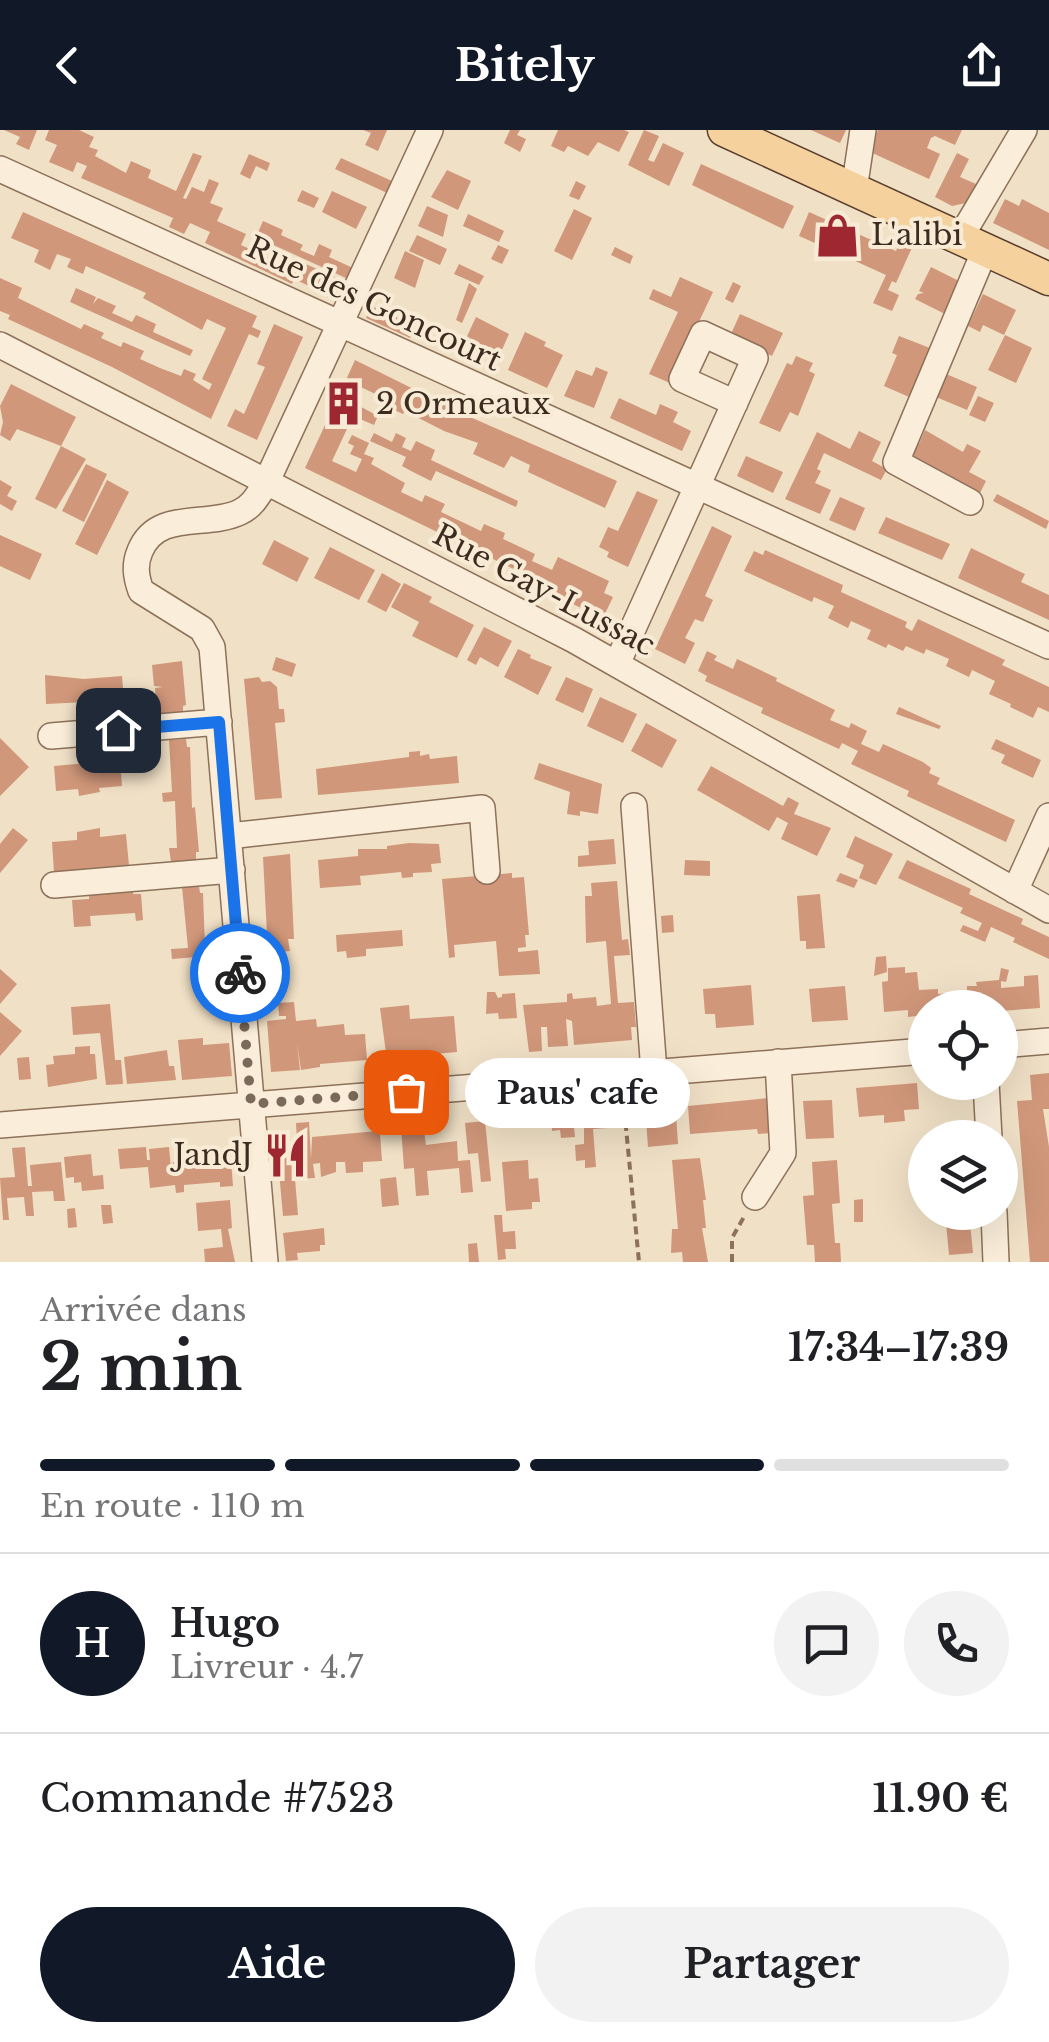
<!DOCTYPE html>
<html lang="fr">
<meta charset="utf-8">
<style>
:root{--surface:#fff;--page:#f2f2f2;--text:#202124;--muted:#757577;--line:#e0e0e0;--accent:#111827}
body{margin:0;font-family:"Libre Baskerville",serif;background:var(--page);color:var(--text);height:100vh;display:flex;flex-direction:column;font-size:38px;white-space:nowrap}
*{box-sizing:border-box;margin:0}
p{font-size:32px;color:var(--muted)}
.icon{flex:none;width:55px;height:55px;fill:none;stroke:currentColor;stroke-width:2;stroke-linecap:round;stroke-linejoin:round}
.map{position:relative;height:1132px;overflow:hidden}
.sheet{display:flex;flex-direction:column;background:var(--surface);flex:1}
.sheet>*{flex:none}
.controls{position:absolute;left:908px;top:860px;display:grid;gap:20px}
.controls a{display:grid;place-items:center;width:110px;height:110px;border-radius:50%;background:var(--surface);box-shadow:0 10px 40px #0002;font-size:50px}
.pin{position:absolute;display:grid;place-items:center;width:85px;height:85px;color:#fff;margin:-42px;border-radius:20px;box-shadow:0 5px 15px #0006}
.courier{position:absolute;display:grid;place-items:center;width:100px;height:100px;margin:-50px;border:8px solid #1a73e8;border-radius:50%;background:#fff;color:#222;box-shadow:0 2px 12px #0007}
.bubble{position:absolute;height:70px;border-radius:35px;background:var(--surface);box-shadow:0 10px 40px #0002;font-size:32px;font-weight:700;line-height:70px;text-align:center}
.head em{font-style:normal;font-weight:700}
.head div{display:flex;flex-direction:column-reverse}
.head{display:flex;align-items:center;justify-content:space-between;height:170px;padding:0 40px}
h1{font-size:65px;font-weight:700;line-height:75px}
.bar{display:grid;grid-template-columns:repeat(4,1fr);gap:15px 10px;align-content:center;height:120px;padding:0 40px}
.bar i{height:12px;border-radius:8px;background:var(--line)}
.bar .current{background:var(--accent)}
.bar p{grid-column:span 4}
.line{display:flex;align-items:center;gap:25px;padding:0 40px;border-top:2px solid var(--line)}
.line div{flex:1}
.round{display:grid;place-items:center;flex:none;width:105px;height:105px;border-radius:52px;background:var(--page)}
.action{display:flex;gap:20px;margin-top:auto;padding:20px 40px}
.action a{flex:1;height:115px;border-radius:60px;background:var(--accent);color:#fff;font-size:40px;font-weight:700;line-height:115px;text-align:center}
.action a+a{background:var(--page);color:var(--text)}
header{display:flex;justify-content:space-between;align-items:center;height:130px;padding:0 40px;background:var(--accent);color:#fff;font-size:45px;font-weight:700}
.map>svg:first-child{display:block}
.building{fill:#d0977a}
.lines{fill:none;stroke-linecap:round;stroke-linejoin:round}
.minor-casing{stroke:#8d715a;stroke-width:28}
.major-casing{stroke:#5b3f2e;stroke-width:35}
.path{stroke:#8d715a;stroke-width:4;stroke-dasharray:8 5;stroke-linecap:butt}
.minor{stroke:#faeeda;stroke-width:25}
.major{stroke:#f5d29d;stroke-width:32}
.done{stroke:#7b6a59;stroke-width:10;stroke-dasharray:0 18}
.route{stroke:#1a73e8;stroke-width:12}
.labels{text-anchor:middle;stroke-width:8;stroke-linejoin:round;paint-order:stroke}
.poi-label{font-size:30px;fill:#3c2b1f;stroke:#f7ebd6;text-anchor:start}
.street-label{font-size:30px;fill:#3c2b1f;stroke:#f7ebd6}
</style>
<header><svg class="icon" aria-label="back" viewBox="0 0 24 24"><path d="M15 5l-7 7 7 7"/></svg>Bitely<svg class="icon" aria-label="share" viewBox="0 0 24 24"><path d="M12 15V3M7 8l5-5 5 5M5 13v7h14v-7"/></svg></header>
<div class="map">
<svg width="1049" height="1132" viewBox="0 0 1049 1132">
<rect width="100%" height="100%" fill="#f0e0c6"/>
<path class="building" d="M4,0h33l-8,20 -13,-6 4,-7z
M49,0h30l15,7 -5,10 9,3 -3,6 31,17 5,-12 20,9 -3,8 28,13 17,-38 9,3 -19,42 3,1 6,-12 12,5 5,-13 10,4 -9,20 13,5 -6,13 29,13 -5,11 57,26 1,-10 47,21 -9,17 -43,-20 -2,5 -87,-41 5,-11 -20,-9 -6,11 -15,-7 4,-9 -92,-40 6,-12 -10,-4 -4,10 -24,-10 8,-17 -12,-5z
M363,0h24l-9,21 -13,-6 6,-12z
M510,0h10l-3,5 9,4 -6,13 -16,-9z
M558,0h66l5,2 -10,20 -21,-10 -10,14 -20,-10 -4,6 -13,-6z
M644,0l15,6 -11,24 6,2 9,-19 21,10 -15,33 -41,-21z
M811,0h35l-6,13z
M878,0h84l-7,15 -20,-9 -4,2 -4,10 13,6 -11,25 -61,-28z
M957,23l12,6 -9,18 16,7 -10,19 -14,3 -17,-9z
M249,24l21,9 -3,8 -11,-5 -6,13 -10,-5z
M341,28l51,23 -5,12 -52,-24z
M701,34l93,42 -11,23 -91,-44z
M447,40l24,11 -13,29 -27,-13z
M576,51l10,5 -7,14 -10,-4z
M302,60l17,8 -5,10 -17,-7z
M332,61l35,16 -11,22 -34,-17z
M1005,69l14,7 3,-7 27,14v37l-56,-27z
M427,76l21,9 -5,22 -25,-11z
M574,79l18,9 -20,42 -18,-9z
M23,82l234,104 -5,11 9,4 -3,7 -9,-4 -38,85 -99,-52 -104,-48 2,-4 -10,-4v-33l22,10 -4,10 63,31 3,-5 20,9 -3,5 20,9 2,-5 21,9 -4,8 20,9 21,8 3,-7 12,5 -3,6 16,10 3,-6 -10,-5 24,-51 -19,-9 -5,11 -59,-32 3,-5 -60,-27 -3,8 -16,-7 4,-8 -14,-5 -7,16 -16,-8 5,-12 -28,-12z
M809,82l87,39 6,-13 12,5 -18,40 -4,-2 -4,9 11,5 -7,16 -19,-8 13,-28 -44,-20 -2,5 -11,-5 2,-5 -32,-14z
M468,84l36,17 -5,11 -36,-16z
M263,91l20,9 -2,5 22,10 -3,5 14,6 5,-12 13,6 -3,7 24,11 -5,11 -92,-42z
M417,105l30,14 -7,16 -31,-14z
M498,115l11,5 -7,14 -11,-5z
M615,117l18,9 -3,8 -19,-9z
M405,121l19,9 -9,28 -21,-10z
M459,134l25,12 -5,9 -25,-11z
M931,137l32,16 -16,32 -32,-16 3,-5 6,-1 -5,-2z
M680,147l33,15 -43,91 -21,-9 29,-62 -29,-13 4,-10 18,8z
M733,152l8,4 -8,17 -8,-4z
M469,153l8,6 -15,34 -6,-3z
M76,158l20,9 -3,7 5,-6 18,8 -4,7 20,9 4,-7 20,9 -3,8 40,18 -3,6 -120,-54z
M983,164l33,16 -12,25 -21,-10 -3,7 -12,-6z
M371,176l45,20 -6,12 -44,-20z
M740,184l43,19 -11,23 -42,-20z
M476,187l33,17 -12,27 -34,-16z
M274,194l29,13 -46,103 -30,-14 8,-17 9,5 21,-47 -8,-3z
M525,202l21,10 -2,4 19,9 -16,33 -39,-18z
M1005,205l27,13 -16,35 -28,-13z
M899,206l31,12 -11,39 -5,-2 -5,12 -25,-11 13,-31 -5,-2z
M796,226l17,7 -4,8 6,3 -17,42 -8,-4 -10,20 -21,-9 28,-60 5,2z
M355,230l115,57 147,64 -12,27 -77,-36 2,-7 -19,-9 -7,12 -31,-14 5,-11 -34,-12 -39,-20 -2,3 -20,-9 3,-6 -40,-19z
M596,237l12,5 -14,36 -30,-12 12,-26 16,6z
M939,241l38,16 -10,23 -38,-16z
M11,254l65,33 -15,29 -44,-17 -7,12 -10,-6 3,-13 -3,-16z
M339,265l39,21 -4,9 -21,-9 -21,45 24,11 6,-13 -12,-5 4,-8 -6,-3 4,-8 17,8 -5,11 10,4 -3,6 34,19 -4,9 21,10 3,-7 20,9 -4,8 40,19 3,-7 21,9 -2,6 32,15 -3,7 20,9 6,-13 51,24 -5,12 9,4 -10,21 -80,-37 3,-6 -221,-107z
M978,266l16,7 -9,19 -16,-7z
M619,268l37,17 4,-11 18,8 -5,10 18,9 -9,20 -72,-33z
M925,300l38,22 4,-8 14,7 -12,21 17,9 -8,16 -72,-40 9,-16 4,3z
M859,301l22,11 -9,19 15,8 -6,11 -57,-27 -7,16 4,2 -6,12 16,7 -11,24 -35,-15 32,-67 33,17z
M374,303l18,9 4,-9 10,5 -4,9 9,4 5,-10 19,9 -4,10 87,41 -2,6 -80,-36 -5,10 -20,-10 -9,-5 4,-9 -36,-16z
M61,316l25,13 -30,50 -21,-10z
M746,326l37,16 -10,21 -36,-17z
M86,334l21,10 -23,48 -22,-11z
M0,350l12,7 -5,9 10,5 -5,10 -12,-7z
M107,350l22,12 -32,63 -22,-11z
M637,361l21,9 -30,67 -21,-10 2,-5 -10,-5 9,-20 10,4z
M997,364l52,27 -3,8 -53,-28z
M840,367l25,11 -10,23 -26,-11z
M886,387l64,27 -8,16 -64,-27z
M712,396l20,10 -27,60 8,4 -10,22 -8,-3 -10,19 10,5 -10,21 -30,-15z
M0,405l42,19 -12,26 -30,-14z
M274,410l35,18 -12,24 -35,-18z
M330,417l45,23 -16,30 -45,-22z
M971,418l54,26 -4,8 28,13v25l-91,-42z
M765,420l78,35 -2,7 66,30 -2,5 7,4 6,-12 87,41 -3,5 47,22v25l-11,-5 -5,11 -23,-11 1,-3 -22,-10 6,-13 -23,-11 -3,7 -23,-11 3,-7 -23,-10 -2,5 -18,-8 -3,5 -15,-7 -2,4 -19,-9 4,-9 -20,-9 -3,7 -20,-10 6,-12 -20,-9 -2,5 -68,-31 10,-20 9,4z
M382,443l19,11 -15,28 -19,-10z
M404,453l28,14 -3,5 45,23 -17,33 -45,-22 7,-14 -28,-15z
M484,497l28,14 -14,26 -18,-10 -4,8 -9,-5z
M518,519l13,6 -1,3 22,9 -14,28 -34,-18z
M707,521l10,5 -3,4 19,9 4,-10 40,19 -1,3 59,29 -5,10 19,8 2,-5 16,8 -6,13 18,8 4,-8 40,18 8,6 -2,5 11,5 -3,6 78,36 -9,22 -99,-46 2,-5 -58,-27 7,-13 -16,-8 -3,6 -78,-36 2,-5 -58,-27 2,-5 -9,-5z
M276,527l20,7 -4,13 -20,-7z
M182,531l4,44 -3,1v8l-26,2 -2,-28 8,-1 -9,-1 -2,-21z
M45,545l39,4 38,-3 2,24 -37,5 -1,-3 -40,2z
M259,547l3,5 8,-1 7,6 2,22h5l1,13 -10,1 7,75 -27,2 -11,-121z
M566,547l27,12 -10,24 -28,-13z
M600,567l37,17 -14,29 -36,-17z
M899,577l42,19 -2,3 -43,-15z
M646,593l31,17 -15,28 -31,-17z
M0,608l29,29 -29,29z
M186,609l1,8h3l2,61 3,-1 4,45h-3v8l-25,2 -2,-14h8l-2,-47 -12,1 -1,-9 10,-1 -3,-52z
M996,609l45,21 -8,18 -32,-15 4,-8 -14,-6z
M420,621v5l9,-2 1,5 27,-3 2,27 -141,12 -2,-26 93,-12v-5z
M120,630l2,26 -23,2 1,4 -21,4 -1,-7 -22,2 -2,-25z
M539,633l63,21 -4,30 -18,-3v5l-13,-2 3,-22 -36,-13z
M711,636l72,40 5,-9 11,6 -5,11 37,14 -14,28 -36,-17 7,-16 -11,-6 -8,14 -72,-41z
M13,698l15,12 -28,33v-29z
M100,698v9l26,-3 3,32 -75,6 -2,-30 25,-2v-8z
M855,706l38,18 -17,31 -17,-7 5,-13 -18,-8z
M614,709l2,25 -38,3v-11l11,-1 -1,-14z
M409,713l30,1 2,19 -10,1 1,8 -19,1v4l-11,1 -1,-6 -41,4 1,9 -41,3 -2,-28 40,-4v-7h29v-3z
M290,724l4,85h-6l2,12 -22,2 -5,-96z
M685,730l25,1v15l-26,-1z
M907,730l64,29 -2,5 54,25 -2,5 28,13v22l-36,-17 2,-4 -24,-11 -6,15 -25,-11 3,-6 15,6 4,-8 -22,-10 3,-5 -65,-30z
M512,743v5l12,-1 5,58h-4l1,12 -8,1v4l20,-2 2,24 -41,2 -3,-35 -42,4 1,12 -6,1 -7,-79z
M840,743l18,7 -4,8 -18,-7z
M617,751l5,59 6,-1 2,16 -16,1 4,47 16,-1 2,25h-5l1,13 -58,5 -2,-24 -6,-2 2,27 -20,1 -1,-20h-6l1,24 -13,1 -6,-47 44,-3v-8l5,-1 1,6 23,-2 1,9 14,-2 -5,-63 -20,2 -1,-47h7l-1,-13z
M199,756l1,7h3l2,53 15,-1 2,17 -6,1 -1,-8 -8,1 1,15 -10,1 -2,-15 -24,2 -1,-10 17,-1 -6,-61z
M133,761v3h8l2,26 -7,1 -1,-8 -45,3 1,10 -17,1 -2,-27 17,-1v-4z
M820,764l5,54 -19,1v-8h-6l-3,-45z
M673,785l1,17 -12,1 -1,-17z
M402,800l1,16 -37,3v7l-19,2 -1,-7 -9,1 -1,-17z
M886,826l1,16 -13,4 2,-19z
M278,832l3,35 -17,1 -3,-35z
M905,837v6l12,-1 2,18 19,-1v5l29,-2v-6h10l-1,-4 23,-2 2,-12 8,2 -3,12 -5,-1v7l23,-2v-10l14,-1 2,33 -40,3v-3h-75v7l-17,2v-7l-24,2 -2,-30 6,-1v-13z
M0,839l17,15 -17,20z
M751,855l3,40 -38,3 -1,-14h-10l-2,-25z
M845,856l3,34 -36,2 -3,-33z
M487,862h8l3,6 4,-1v-3l13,-1 2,25 -18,1 -1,-6 -12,1z
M294,872l2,19 20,-2 1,8 27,-3 1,11 20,-1 2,26 -47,4v3l-19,3 -4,-27 3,27 -29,2 -4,-51 19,-2v-3h-7l-1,-13z
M110,874l5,56h6l2,24 -17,1 -6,-52 -27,2 -2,-28z
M409,875l1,14 44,-3 3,36 -44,4 1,9 -26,3 -8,-60z
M0,882l22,19 -22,25z
M203,908v7l26,-2 3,33 -50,4 -4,-40z
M90,916v8h5l2,25 -49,8 -2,-22 8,-1 -1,-8 22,-2v-7z
M167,920l2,16h5l2,14 -49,4 -3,-27z
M29,927l2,22 -12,1 -2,-22z
M1049,943v36h-6l6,38v115h-19l-13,-161 15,-1 -2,-25z
M917,953l2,26 -15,1 1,11 -21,2v-8l-25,2 -3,-29z
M768,968l2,35 -12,1 -1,-5 -67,5 -2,-28z
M832,970l2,38 -28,1 -3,-38z
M606,975l2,23 -15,1 3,38 -11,1v-8l-9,1 -1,-16 9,-1v-38z
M572,977l3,30 -14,1 -1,-8 -8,1 -1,-22z
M676,983l2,31 -30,3 -2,-27 11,-1v-5z
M485,991l6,60 -10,1 -3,-29 -10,1 -3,-31z
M309,992l2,37 1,-22 65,-6 3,2 2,28 -19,1v10l-17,1 -1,-11h-9v10l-15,5 -1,-14 -7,1 2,14 -20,1 3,36 -15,1 -6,-67 15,-1v-6h5l-1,-19z
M423,994l3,21 31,-4 1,20 12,-1 3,32 -12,1 -2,-25 -32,3 2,24 -13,1 -2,-28 -10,1 -3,-43z
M963,1001l1,7h-35l7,-5z
M25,1017l3,39h4l-2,-21 31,-3 4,39h-11l-1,-10 -21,1 2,24h-8l-2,-19 -17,1 2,22h-6l-3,-42 15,-1 -3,-29z
M146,1017l1,13h3l-1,-11 20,-2 2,22 2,-7 45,-4v4l13,-1 2,25 -13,1v-5l-36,3v7l-8,1 -1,-8 -25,3 -2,-21 -28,2 -2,-20z
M91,1024l2,22 10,-1 1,14 -22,2 -1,-9 -7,1v-6l-8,1 -2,-21z
M700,1028l6,42h-3l3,28h-4l6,34h-25l-1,-10 -11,1 1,-24h6l-6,-69z
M528,1030l1,19 9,-1 2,24h-8v7l-26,2 -4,-49z
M837,1030l3,43 -8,1 3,39h5l1,19h-26l-1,-17h-7l-4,-49 11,-1 -2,-33z
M396,1047l3,28 -17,2 -2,-28z
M863,1069v23h-9v-22z
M230,1070l2,28 -4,1 7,33h-30l-1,-13 19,-2 -2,-18 -23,2 -2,-28z
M101,1075h10l2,18 -10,1z
M75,1078l2,19 -9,1 -1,-19z
M945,1082h24l4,41 -24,2z
M494,1085h8l1,17 12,-1 1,18h-11l1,10 -8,1z
M324,1098l1,17h-5v6l-23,2 1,7 -12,1 -3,-28z
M477,1113l2,19h-10l-1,-18z"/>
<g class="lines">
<defs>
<path id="minor" d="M0,39l1049,477
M854,60l9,-60
M960,108l64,-108
M0,215l574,295 475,270
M970,372l-74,-40 89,-212
M617,534l138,-306 -52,-24 -21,45 53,24
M51,606l168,-14
M634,676l20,266
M229,706l253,-28 5,63
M54,755l178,-15
M1015,761l34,-75
M1000,915l49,-4
M986,952l3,56
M0,995l925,-74
M755,1067l28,-44 -5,-91
M994,1082l2,50
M265,1132l-53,-615 -10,-18 -61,-38c-5,-14 -7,-26 -1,-40 17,-42 67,-23 100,-39 13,-6 18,-17 26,-29l164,-353"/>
<path id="major" d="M724,0l325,149"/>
</defs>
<use href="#minor" class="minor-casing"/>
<use href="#major" class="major-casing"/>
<path class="path" d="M623,967l16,165
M732,1132v-24l13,-23"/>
<use href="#minor" class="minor"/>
<use href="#major" class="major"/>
</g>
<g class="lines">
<path class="done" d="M240,843l11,131 155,-12"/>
<path class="route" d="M118,600l101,-8 21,251"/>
</g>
<defs>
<symbol id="shop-bare" viewBox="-9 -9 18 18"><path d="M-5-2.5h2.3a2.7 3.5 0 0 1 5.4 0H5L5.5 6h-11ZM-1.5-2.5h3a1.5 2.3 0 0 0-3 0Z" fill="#9f2732" stroke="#f7ebd6" stroke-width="2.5" paint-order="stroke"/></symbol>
<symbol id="building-bare" viewBox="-9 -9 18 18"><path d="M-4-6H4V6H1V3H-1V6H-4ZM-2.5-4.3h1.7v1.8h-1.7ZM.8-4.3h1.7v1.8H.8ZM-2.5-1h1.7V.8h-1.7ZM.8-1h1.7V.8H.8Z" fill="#9f2732" stroke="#f7ebd6" stroke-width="2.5" paint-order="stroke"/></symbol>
<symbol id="restaurant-bare" viewBox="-9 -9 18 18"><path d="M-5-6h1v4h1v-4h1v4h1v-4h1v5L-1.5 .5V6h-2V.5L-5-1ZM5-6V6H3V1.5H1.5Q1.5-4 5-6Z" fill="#9f2732" stroke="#f7ebd6" stroke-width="2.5" paint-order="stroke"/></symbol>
</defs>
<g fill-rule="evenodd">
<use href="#shop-bare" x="806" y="74" width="63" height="63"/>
<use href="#building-bare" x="312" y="242" width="63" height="63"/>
<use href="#restaurant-bare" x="254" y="994" width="63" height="63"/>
</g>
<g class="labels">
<g class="poi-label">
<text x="871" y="115">L'alibi</text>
<text x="376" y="284">2 Ormeaux</text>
<text x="253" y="1035" text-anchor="end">JandJ</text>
</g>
<g class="street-label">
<text transform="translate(374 174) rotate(25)" y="10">Rue des Goncourt</text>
<text transform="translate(544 460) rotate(28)" y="10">Rue Gay-Lussac</text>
</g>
</g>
</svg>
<div class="controls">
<a><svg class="icon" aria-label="locate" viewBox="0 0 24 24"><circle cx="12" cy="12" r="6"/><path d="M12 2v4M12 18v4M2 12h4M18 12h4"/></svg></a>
<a><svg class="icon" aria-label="layers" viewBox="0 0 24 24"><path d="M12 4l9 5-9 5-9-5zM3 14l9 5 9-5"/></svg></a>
</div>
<div class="pin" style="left:406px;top:962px;background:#ea580c"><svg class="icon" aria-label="bag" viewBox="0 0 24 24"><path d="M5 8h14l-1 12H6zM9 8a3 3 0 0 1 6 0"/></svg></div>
<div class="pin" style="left:118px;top:600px;background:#1f2937"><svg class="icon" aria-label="home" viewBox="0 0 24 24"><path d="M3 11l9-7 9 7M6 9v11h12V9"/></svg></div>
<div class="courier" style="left:240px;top:843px"><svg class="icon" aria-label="bike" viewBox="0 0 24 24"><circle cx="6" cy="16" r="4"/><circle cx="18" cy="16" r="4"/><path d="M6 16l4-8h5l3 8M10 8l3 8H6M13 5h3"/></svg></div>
<div class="bubble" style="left:465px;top:928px;width:225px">Paus' cafe</div>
</div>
<section class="sheet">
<div class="head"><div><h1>2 min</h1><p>Arrivée dans</p></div><em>17:34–17:39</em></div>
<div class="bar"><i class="current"></i><i class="current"></i><i class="current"></i><i></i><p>En route · 110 m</p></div>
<div class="line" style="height:180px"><b class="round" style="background:var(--accent);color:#fff">H</b><div><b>Hugo</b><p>Livreur · 4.7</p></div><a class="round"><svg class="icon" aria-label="chat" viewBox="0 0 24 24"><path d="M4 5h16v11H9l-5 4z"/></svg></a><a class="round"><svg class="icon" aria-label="phone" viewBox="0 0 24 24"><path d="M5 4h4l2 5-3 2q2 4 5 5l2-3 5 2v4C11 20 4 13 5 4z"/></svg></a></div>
<div class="line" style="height:130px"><div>Commande #7523</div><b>11.90 €</b></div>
<div class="action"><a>Aide</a><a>Partager</a></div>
</section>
